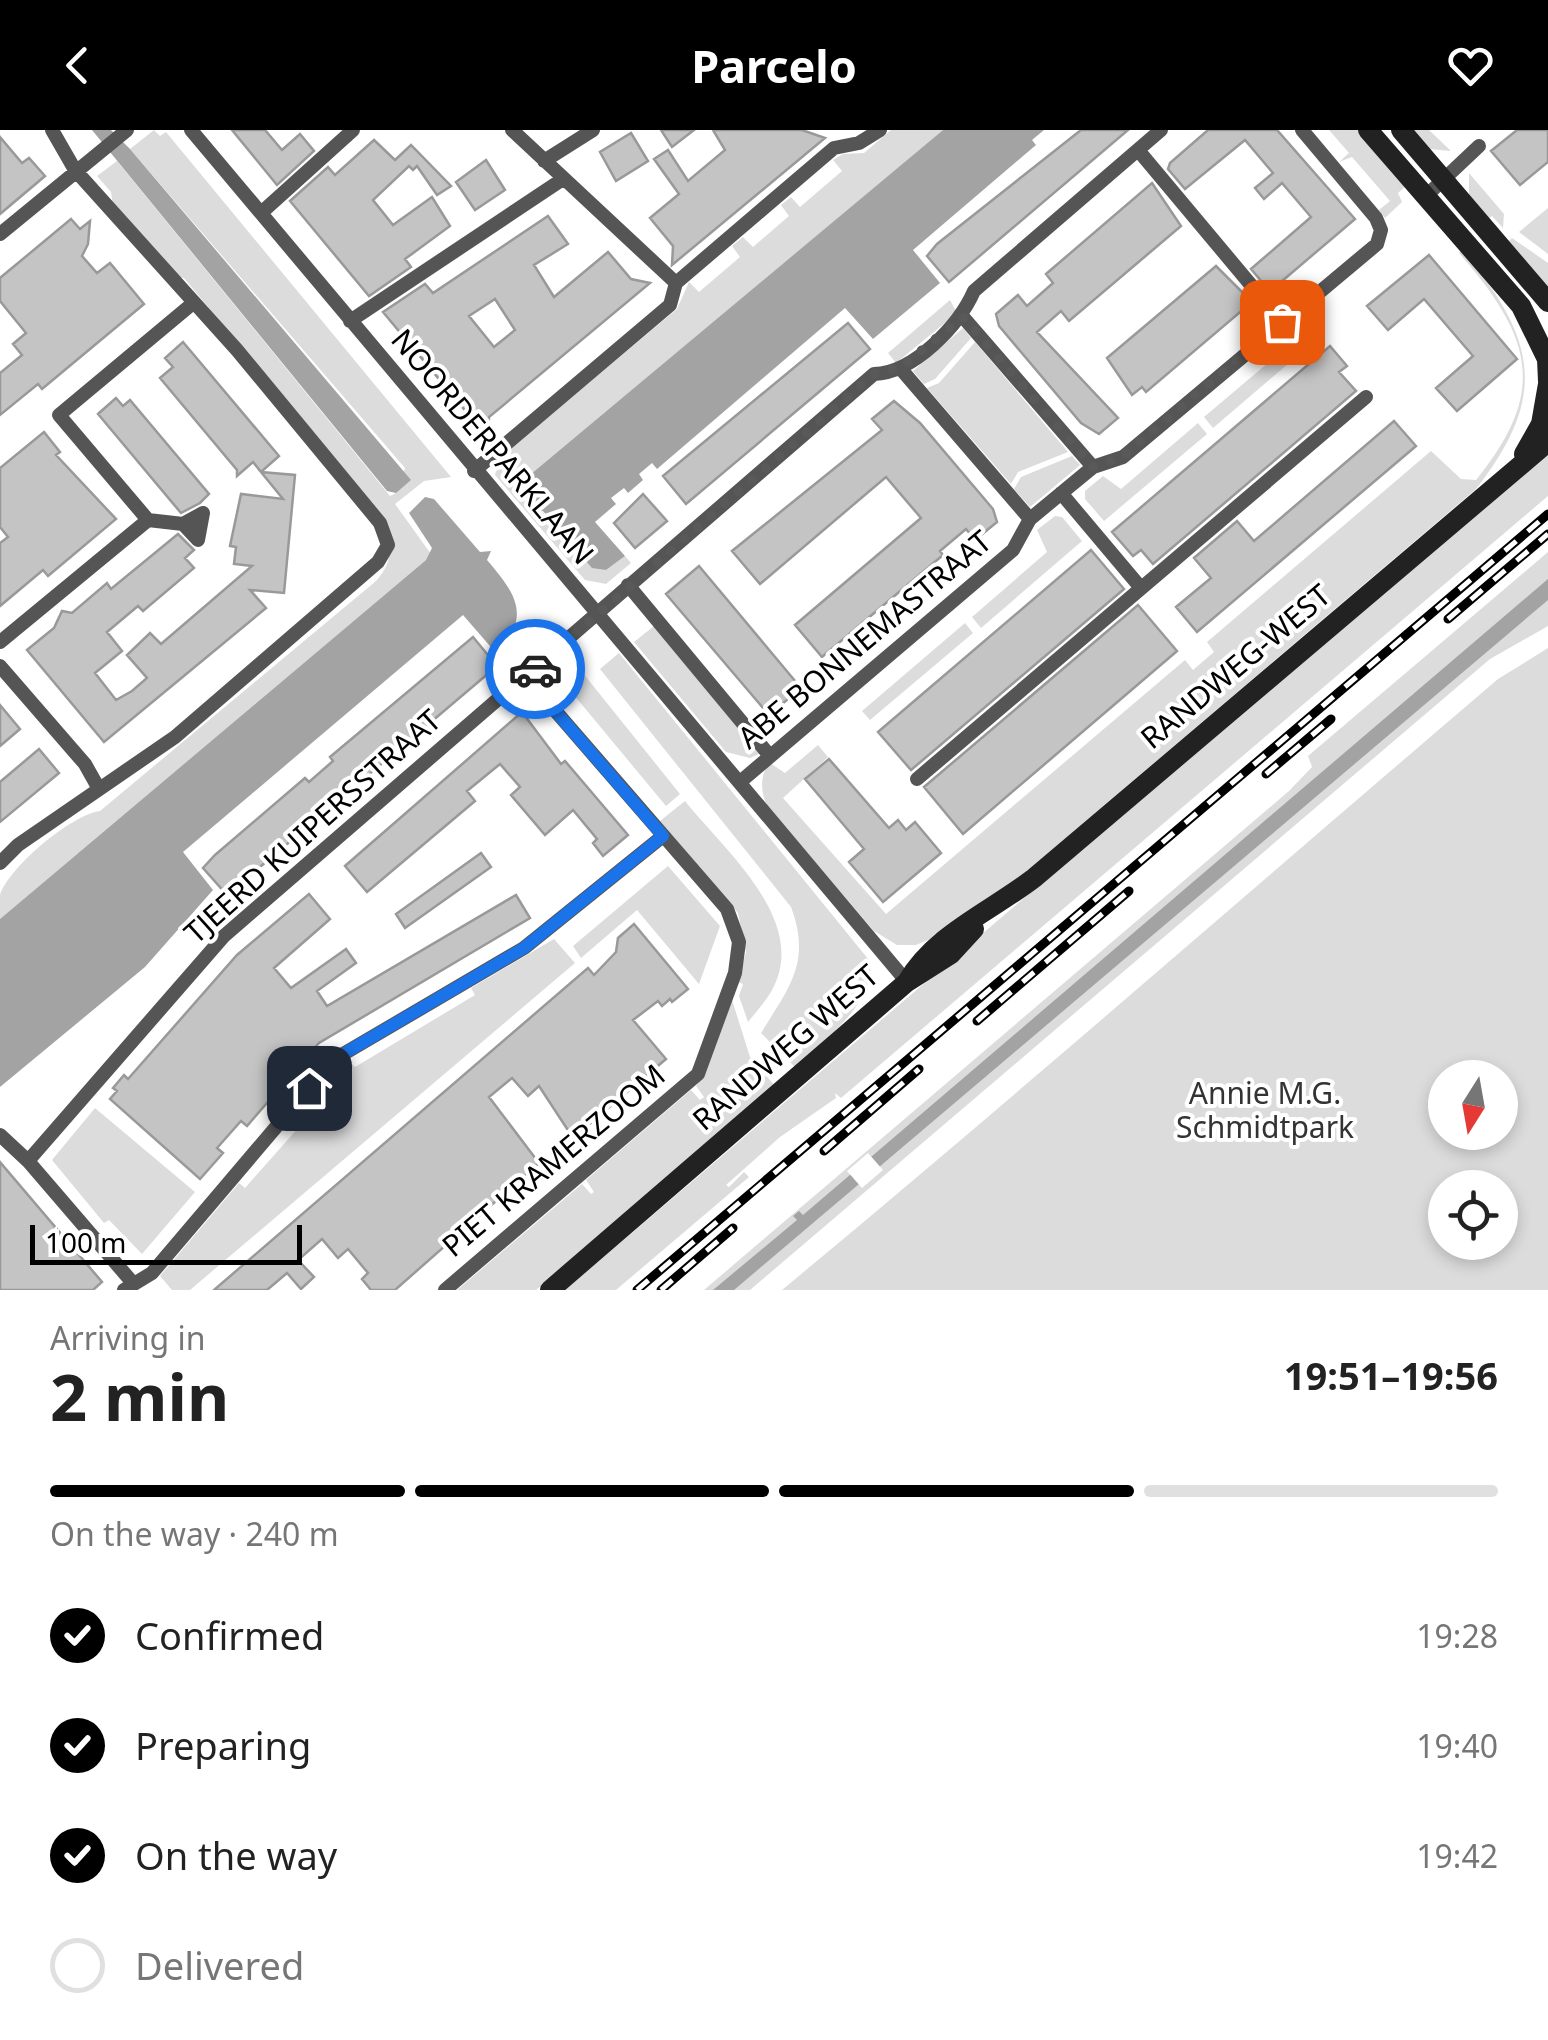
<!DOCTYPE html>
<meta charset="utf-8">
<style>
:root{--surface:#fff;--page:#f2f2f2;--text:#222;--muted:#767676;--line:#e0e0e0;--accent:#000}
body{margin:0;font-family:"Noto Sans",sans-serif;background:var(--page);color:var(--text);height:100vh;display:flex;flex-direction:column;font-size:38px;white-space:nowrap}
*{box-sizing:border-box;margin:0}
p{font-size:32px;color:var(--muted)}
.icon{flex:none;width:55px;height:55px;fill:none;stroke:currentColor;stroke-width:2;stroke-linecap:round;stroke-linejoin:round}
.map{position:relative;height:1160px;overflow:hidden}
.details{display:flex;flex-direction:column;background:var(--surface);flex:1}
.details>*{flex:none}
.needle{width:65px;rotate:191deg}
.fabs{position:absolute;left:1428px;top:930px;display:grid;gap:20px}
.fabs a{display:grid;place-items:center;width:90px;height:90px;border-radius:50%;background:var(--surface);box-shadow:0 5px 15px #0003;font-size:50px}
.scale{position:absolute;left:30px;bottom:25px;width:272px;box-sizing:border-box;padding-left:10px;border:5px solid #000;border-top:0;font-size:28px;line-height:35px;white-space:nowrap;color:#000;-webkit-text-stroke:8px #fff;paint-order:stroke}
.pin{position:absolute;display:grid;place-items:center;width:85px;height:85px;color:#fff;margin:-42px;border-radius:20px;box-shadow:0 5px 15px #0006}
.courier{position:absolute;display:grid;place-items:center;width:100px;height:100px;margin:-50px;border:8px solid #1a73e8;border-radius:50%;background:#fff;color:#222;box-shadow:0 2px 12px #0007}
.summary em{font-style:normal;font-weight:700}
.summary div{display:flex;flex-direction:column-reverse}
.summary{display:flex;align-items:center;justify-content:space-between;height:170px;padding:0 50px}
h1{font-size:65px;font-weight:700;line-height:75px}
.bar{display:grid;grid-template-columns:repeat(4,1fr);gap:15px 10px;align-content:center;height:120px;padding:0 50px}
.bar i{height:12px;border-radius:8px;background:var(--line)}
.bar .selected{background:var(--accent)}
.bar p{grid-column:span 4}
ol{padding:0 50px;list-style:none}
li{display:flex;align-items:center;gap:30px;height:110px}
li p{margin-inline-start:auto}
li .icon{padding:10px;border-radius:50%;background:var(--accent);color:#fff;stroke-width:4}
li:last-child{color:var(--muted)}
li i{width:55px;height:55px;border:5px solid var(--line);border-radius:50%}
header{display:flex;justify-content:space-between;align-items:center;height:130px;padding:0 50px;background:var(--accent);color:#fff;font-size:45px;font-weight:700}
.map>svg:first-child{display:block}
.green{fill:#dcdcdc;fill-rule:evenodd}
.water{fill:#a3a3a3}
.pier{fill:#fff}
.building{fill:#c4c4c4;stroke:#999;stroke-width:2.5;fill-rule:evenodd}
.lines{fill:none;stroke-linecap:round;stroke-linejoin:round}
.minor{stroke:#555;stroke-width:14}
.secondary{stroke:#222;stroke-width:20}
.rail-casing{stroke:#000;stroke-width:9}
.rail{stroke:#fff;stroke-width:5;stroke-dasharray:15;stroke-linecap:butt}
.done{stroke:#595959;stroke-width:10;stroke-dasharray:0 18}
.route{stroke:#1a73e8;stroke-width:12}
.labels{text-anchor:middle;stroke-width:8;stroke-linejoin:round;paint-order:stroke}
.street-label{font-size:30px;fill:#000;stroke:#fff}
.park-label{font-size:30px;fill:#333;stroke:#fff}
</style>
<header><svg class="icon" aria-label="back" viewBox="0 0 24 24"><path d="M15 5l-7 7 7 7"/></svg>Parcelo<svg class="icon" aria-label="heart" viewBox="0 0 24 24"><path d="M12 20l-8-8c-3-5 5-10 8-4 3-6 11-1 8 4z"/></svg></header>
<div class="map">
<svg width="1548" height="1160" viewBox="0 0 1548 1160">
<rect width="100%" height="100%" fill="#fff"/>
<path class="green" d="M154,0l6,6 6,-4 285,345 -27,4 -29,23 36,50 -5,6 -426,359c0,-7 0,-18 0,-24 9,-28 71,-80 100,-84l276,-230c21,-23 14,-41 3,-68l-195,-235 -13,-3 -57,-63 -3,-20 -14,-16 20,-15 273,335 6,-3 9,-25 -275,-319z
M891,0h52l-418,350c16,33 45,78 81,90l19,-14 6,7 -25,21 -21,-4 -90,-105 4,-17 178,-149 12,-27 10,10 41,-35 -8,-11 11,-9 10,10 36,-31 -8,-11 10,-8 9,10 42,-36 -9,-11 10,-6 21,-1z
M1329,0h30l48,55 -9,8 4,9 -17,16 -6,-8 11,-9 -38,-44 -13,5 10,-9z
M1407,0h22l22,21 -22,-2z
M1469,43l35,41 -1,14 -11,-12 -8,6 -15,-24z
M1548,78v46l-29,-22z
M1512,108l36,25v33l-39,-55z
M1462,120c76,90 86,147 14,239l-460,391 -83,58 -17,7h-19l-23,-14 -107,-125c-6,-14 -8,-31 3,-43l15,10 33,-28 10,12 -45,41 103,116 299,-254 8,10 21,-18 -7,-10 224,-191 30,28 15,1c72,-89 57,-142 -17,-227z
M950,170l7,13 -61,50 -8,-10z
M963,198l8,10 -36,41 -11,5 -11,-13z
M1307,200l9,10 -103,88 -9,-11z
M975,212l93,110 -50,20 -7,12 -84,-96 12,-5z
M1198,293l9,11 -103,87 -19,-22v-8l18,-15 18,13z
M1548,321v45l-707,602 -6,-5 1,5 -56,39 -54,48 3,2 15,-15 5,5 -133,113h-51z
M1072,326l8,9 -50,42 -16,-18 7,-12z
M1055,386l7,1 20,24 -101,87 -9,-11 75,-65 -10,-22z
M1548,422v74l-58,33 -740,631h-46l585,-499 23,-24 -4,-11z
M965,493l8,10 -103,87 -8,-9z
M654,496l107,127 -11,5 -24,-6 -92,-110z
M1548,518v642h-766c241,-200 477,-407 716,-611zM1445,948h55v54h-55zM1445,1058h55v54h-55z
M619,523l250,307c11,40 -48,82 -73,108l-35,-35c27,-44 51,-70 30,-126l-191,-238z
M570,527l110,137 -14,12 -112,-135z
M685,671c39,49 125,120 87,189 -6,11 -16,22 -24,32l-9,-26 4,-12 -5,-2 8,-30 -8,-39 -78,-92z
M668,736l52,60 -21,58 -62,-74 -56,48 -8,-12z
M554,809l21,24 -385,327h-18l-12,-14 79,-93 6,5 93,-105 -6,-7 17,-15 6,6 120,-72 -4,-7z
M732,870l18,57 25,29 -239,204h-79l125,-106 9,10 3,-2 -8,-12 105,-90 9,10 4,-3 -8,-11 10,-13z
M95,978l100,84 -53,62 -33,-34 -5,3 -52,-63z"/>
<path class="water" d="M92,0h19l19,19 281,331 -15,13 -9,-2z
M943,0h101l-12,10 4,5 -123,105 27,33 -67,56 -28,-31 -188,161 -5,-6 -13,11 4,6 -15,13 -4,-5 -13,10 5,6 -21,18 30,34 -19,14 -14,-2 -49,-57 -7,-1 1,-6 -14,-16 1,-8z
M425,367l9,2 46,53 11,-1 -4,9c28,33 46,56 9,93l-33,-38 -280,237 30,38 -68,77 -145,120v-168l426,-359 6,-12 -23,-35z
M1548,449v21l-814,690h-21l84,-70 -4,-4 6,-5 4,4z"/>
<path class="pier" d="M868,1023l15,17 -21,18 -15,-17z"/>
<path class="building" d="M232,0h33l17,20 18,-16 14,17 -37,34z
M661,0h33l-22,17z
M713,0h89l23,8 -153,127 1,-19 -23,-28 29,-24 -25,-35 14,-9 20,31 37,-31z
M1081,0h47l-179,152 -22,-26 10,-12z
M1208,0h69l78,89 -80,68 -7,2 -17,-20 60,-52 -29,-34 -18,16 -9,-11 18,-15 -28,-33 -60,49 -17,-20 2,-6z
M1517,0h31v32l-28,23 -29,-34z
M631,3l17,28 -32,20 -16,-29z
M0,7l22,26 7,-5 16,18 -45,38z
M374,10l21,20 16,-15 40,41 -14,9 -20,-29 -4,4 -4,-4 -36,34 20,25 39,-28 18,29 -45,33 6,8 -42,29 -79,-95 38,-34 7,8z
M486,30l19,30 -30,20 -19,-28z
M1152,53l29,43 -112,95 -8,-10 -24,21 81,86 -19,16 -18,-11 -82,-97 -3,-12 22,-19 9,11 26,-23 -7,-9z
M548,86l20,28 -34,21 20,32 54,-45 23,27 19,4 -161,134 -1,21 -105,-126 42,-28 8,9zM495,169l20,31 -21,17 -25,-31z
M71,89l9,10 10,-8 -2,23 -6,12 15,17 13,-10 34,41 -102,85 -4,-5 -38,31v-42l22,-18 -9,-11 13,-11 -26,-32v-23z
M1429,125l88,104 -60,52 -21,-23 37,-32 -49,-57 -36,31 -21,-24z
M1216,136l36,36 -106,90 -4,-5 -10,8 -25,-37z
M848,193l22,26 -184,155 -23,-28z
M183,212l96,114 -18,16 -8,-10 -16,14v-6l-77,-92 13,-11 -8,-9z
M1330,216l17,20 -8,6 17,19 -203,173 -12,-14 -8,6 -21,-24z
M116,268l7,8 7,-6 79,94 -9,9 -19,10 -83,-99z
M894,271l26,22 73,86 4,13 -22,18 -9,-11 -26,22 3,4 -121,102 -27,-32 126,-107 -35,-41 -126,107 -28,-33 150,-121 -10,-11z
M1394,291l22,25 -219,186 -21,-25 35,-29 -17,-20 43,-37 17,20z
M44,302l16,20 -4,3 60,64 -68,57 -5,-6 -43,36v-63l8,-6 -8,-10v-59z
M261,342l34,3 -11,118 -34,-3 16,18 -162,134 -77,-92 27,-22 8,-17 10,2 35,-30 4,6 67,-55 16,16 -9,8 9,10 -51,43 -5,-5 -31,26 15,19 -27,22 21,27 16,-9 15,-13 -20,-23 23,-22 11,11 91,-78 -18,-2 2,-17 -6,-1 11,-52 42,5z
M643,364l24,27 -32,27 -21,-25z
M1091,420l33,39 -213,181 -33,-38z
M699,436l102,122 -32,27 -103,-121z
M1138,475l39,46 -214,183 -39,-47z
M473,507l24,29 -270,229 -24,-27 12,-13 90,-77 4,4 24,-21 -3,-4z
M0,575l20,24 -20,17z
M522,582l39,52 4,-3 63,74 -25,21 -10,-13 4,-4 -24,-29 -28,25 -34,-40 9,-8 -20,-23 -33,27 8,10 -108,91 -22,-26z
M39,619l20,24 -59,49v-40z
M829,629l60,69 9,-8 8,10 9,-8 26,31 -58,49 -34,-40 15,-13 -59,-70z
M481,723l10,14 -86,61 -9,-14z
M309,764l21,25 -56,49 17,20 55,-39 10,14 -39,28 10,15 189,-111 14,23 -211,125 -72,83 -6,-5 -24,27 6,5 -23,26 -90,-80 7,-8 -4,-3 11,-13 4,4 109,-124z
M634,794l54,65 -16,13 -2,-3 -8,7 -4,-5 -25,19 33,39 -93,79 -34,-52 -11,10 -16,-18 -23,19 50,66 -144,127h-24l-9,-11 6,-6 -20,-24 -10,9 -16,-19 -24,21 16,17 -13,12 -14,-16 -20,17h-53l374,-322 6,7 22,-23 2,-14z
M0,1032l102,120 -9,8h-93z"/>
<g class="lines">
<path class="minor" d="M191,0l716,852
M512,0l164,153
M1138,20l144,172
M544,31l49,-31
M1426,66l53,-50
M261,83l92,-83
M0,104l127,-104
M963,187l130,150
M350,191l213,-142
M900,238l130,151
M474,341l196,-166 6,-22 158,-135 25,-5 21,-13
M1061,363l80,95
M148,390l35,4 15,16 5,-27 -20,11
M628,455l142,171
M0,512l148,-122 -89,-105 133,-111
M0,536l85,98 14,25
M917,649l449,-382
M740,652l273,-232 17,-31 63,-52 30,-10 254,-213 4,-14 -5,-12 -74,-88
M0,733l18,-18 157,-108 203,-175 10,-17 -8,-22 -143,-173 -162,-180 -23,-40
M0,1005l28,26 196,-225 650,-562c40,-1 85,-49 100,-83l187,-161
M28,1031l104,121
M124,1160l28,-17 181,-213 191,-112 139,-112
M445,1160l253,-216 37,-101 4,-31 -12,-33 -201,-232"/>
<path class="secondary" d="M1368,0l153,176 26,53 1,22
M1401,0l147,172
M1524,324l17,-30 7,-40
M907,852c28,-48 83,-70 127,-104l514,-436
M550,1160l357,-308 44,-28 23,-25"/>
<defs>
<path id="rail" d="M1448,489l100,-85
M1266,644l65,-55
M977,891l152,-130
M824,1021l95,-82
M637,1160l911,-776
M661,1160l72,-62"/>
</defs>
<use href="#rail" class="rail-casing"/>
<use href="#rail" class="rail"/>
</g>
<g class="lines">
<path class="done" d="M535,539l339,-295 26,-6 63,-51 130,150 29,-10 160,-135"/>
<path class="route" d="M309,958l24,-28 191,-112 139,-112 -137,-159 9,-8"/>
</g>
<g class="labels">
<g class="street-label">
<text transform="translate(492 317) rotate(50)" y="10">NOORDERPARKLAAN</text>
<text transform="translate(865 510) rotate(-40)" y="10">ABE BONNEMASTRAAT</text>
<text transform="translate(1236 537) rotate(-40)" y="10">RANDWEG-WEST</text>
<text transform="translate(313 697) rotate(-42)" y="10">TJEERD KUIPERSSTRAAT</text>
<text transform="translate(786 918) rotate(-41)" y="10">RANDWEG WEST</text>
<text transform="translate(554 1031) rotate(-40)" y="10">PIET KRAMERZOOM</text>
</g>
<g class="park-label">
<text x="1265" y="974">Annie M.G.<tspan x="1265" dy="34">Schmidtpark</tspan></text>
</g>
</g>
</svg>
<div class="fabs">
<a><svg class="needle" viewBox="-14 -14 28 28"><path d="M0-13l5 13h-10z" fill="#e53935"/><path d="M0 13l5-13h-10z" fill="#767676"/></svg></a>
<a><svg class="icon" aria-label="locate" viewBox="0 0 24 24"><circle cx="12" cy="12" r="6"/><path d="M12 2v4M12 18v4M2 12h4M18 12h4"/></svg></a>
</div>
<div class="scale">100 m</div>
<div class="pin" style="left:1282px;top:192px;background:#ea580c"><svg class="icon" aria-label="bag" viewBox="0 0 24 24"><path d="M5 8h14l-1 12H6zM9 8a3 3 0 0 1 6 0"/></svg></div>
<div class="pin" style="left:309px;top:958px;background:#1f2937"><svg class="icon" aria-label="home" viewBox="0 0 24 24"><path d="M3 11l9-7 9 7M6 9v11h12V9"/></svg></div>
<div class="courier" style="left:535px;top:539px"><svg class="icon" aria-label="car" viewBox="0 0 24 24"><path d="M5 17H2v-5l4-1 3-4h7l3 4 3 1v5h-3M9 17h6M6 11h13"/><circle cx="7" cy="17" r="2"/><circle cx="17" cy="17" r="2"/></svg></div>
</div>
<section class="details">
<div class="summary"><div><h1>2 min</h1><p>Arriving in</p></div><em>19:51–19:56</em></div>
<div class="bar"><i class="selected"></i><i class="selected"></i><i class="selected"></i><i></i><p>On the way · 240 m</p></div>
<ol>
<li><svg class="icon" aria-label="check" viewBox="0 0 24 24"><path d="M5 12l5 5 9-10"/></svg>Confirmed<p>19:28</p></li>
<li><svg class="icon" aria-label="check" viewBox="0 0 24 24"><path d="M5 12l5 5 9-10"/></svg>Preparing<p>19:40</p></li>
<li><svg class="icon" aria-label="check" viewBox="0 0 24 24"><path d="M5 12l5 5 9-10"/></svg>On the way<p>19:42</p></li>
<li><i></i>Delivered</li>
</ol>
</section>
